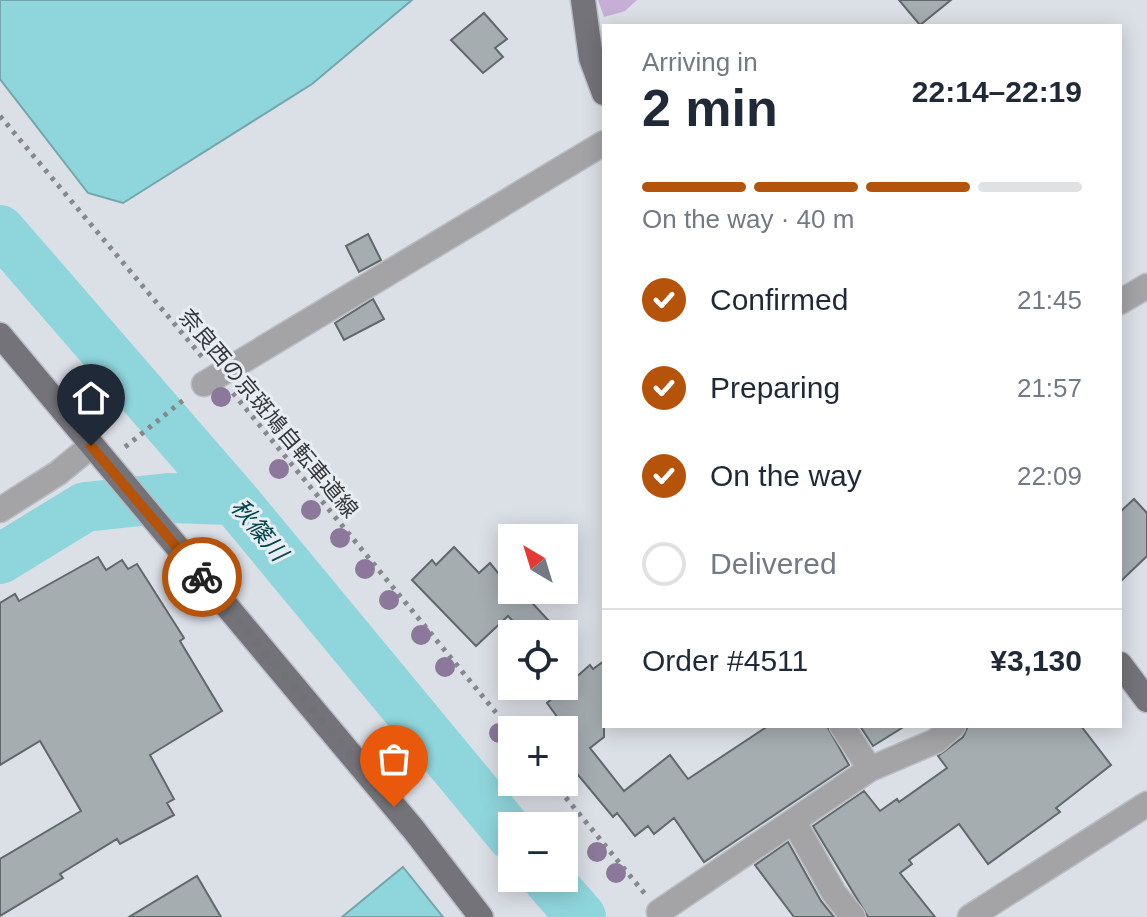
<!DOCTYPE html>
<meta charset="utf-8">
<style>
:root{--surface:#fff;--page:#f2f2f3;--text:#1f2937;--muted:#747a83;--line:#e0e1e3;--accent:#b45309}
body{margin:0;font-family:Helvetica,"Noto Sans JP",sans-serif;background:var(--page);color:var(--text);height:100vh;display:flex;flex-direction:column;font-size:30px;white-space:nowrap}
*{box-sizing:border-box;margin:0}
p{font-size:26px;color:var(--muted)}
.icon{flex:none;width:44px;height:44px;fill:none;stroke:currentColor;stroke-width:2;stroke-linecap:round;stroke-linejoin:round}
.map{position:relative;flex:1;overflow:hidden}
.side{position:absolute;left:602px;top:24px;width:520px;height:704px;display:flex;flex-direction:column;background:var(--surface);border-radius:0px;box-shadow:0 4px 20px #0003}
.side>*{flex:none}
.needle{width:52px;rotate:322deg}
.tools{position:absolute;left:498px;top:524px;display:grid;gap:16px}
.tools a{display:grid;place-items:center;width:80px;height:80px;border-radius:0px;background:var(--surface);box-shadow:0 4px 20px #0003;font-size:40px}
.pin{position:absolute;display:grid;place-items:center;width:68px;height:68px;color:#fff;margin:-82px -34px;border-radius:50% 50% 50% 0;rotate:-45deg;box-shadow:0 0 8px #0007}
.pin .icon{rotate:45deg}
.courier{position:absolute;display:grid;place-items:center;width:80px;height:80px;margin:-40px;border:6px solid #b45309;border-radius:50%;background:#fff;color:#222;box-shadow:0 2px 10px #0007}
.overview em{font-style:normal;font-weight:700}
.overview div{display:flex;flex-direction:column-reverse}
.overview{display:flex;align-items:center;justify-content:space-between;height:136px;padding:0 40px}
h1{font-size:52px;font-weight:700;line-height:60px}
.bar{display:grid;grid-template-columns:repeat(4,1fr);gap:12px 8px;align-content:center;height:96px;padding:0 40px}
.bar i{height:10px;border-radius:6px;background:var(--line)}
.bar .current{background:var(--accent)}
.bar p{grid-column:span 4}
.line{display:flex;align-items:center;gap:20px;padding:0 40px;border-top:2px solid var(--line)}
.line div{flex:1}
ol{padding:0 40px;list-style:none}
li{display:flex;align-items:center;gap:24px;height:88px}
li p{margin-inline-start:auto}
li .icon{padding:8px;border-radius:50%;background:var(--accent);color:#fff;stroke-width:4}
li:last-child{color:var(--muted)}
li i{width:44px;height:44px;border:4px solid var(--line);border-radius:50%}
.map>svg:first-child{display:block}
.green{fill:#c7aed7}
.water{fill:#8fd6dc;stroke:#74a6ab;stroke-width:2}
.lines{fill:none;stroke-linecap:round;stroke-linejoin:round}
.river{stroke:#8fd6dc;stroke-width:50}
.building{fill:#a5adb0;stroke:#61686b;stroke-width:2}
.minor-casing{stroke:#babdc4;stroke-width:27}
.major-casing{stroke:#babdc4;stroke-width:27}
.path{stroke:#86888d;stroke-width:5;stroke-dasharray:4 6;stroke-linecap:butt}
.minor{stroke:#a4a4a7;stroke-width:24}
.major{stroke:#737379;stroke-width:24}
.tree{fill:#8b789a}
.done{stroke:#707276;stroke-width:8;stroke-dasharray:0 14.4}
.route{stroke:#b45309;stroke-width:10}
.labels{text-anchor:middle;stroke-width:6;stroke-linejoin:round;paint-order:stroke}
.street-label{font-size:22px;fill:#36373a;stroke:#e8edf3}
.water-label{font-size:24px;font-style:italic;fill:#00464a;stroke:#e8edf3}
</style>
<div class="map">
<svg width="1147" height="917" viewBox="0 0 1147 917">
<rect width="100%" height="100%" fill="#dbdfe6"/>
<path class="green" d="M598,0h39l-12,11 -21,6z"/>
<path class="water" d="M0,0h412l-100,84 -189,119 -35,-10 -88,-114z
M403,867l40,50h-101z"/>
<g class="lines">
<path class="river" d="M0,230l234,270 278,336
M0,559l85,-52 83,-9 66,2
M547,878l34,39"/>
</g>
<path class="building" d="M899,0h52l-31,25z
M484,13l23,26 -12,9 8,9 -20,16 -32,-33z
M368,234l13,26 -22,12 -13,-26z
M373,299l11,20 -40,21 -9,-17z
M1134,499l13,14v43l-27,26v-70z
M454,547l25,26 11,-10 22,27 8,6 3,-3 38,41h-36l-17,-18 -32,30 -64,-66 20,-20 4,5z
M98,557l8,13 16,-10 6,9 9,-5 47,74 -4,3 42,70 -72,44 24,44 -7,4 7,12 -54,29 -3,-5 -57,35 3,4 -63,38v-57l81,-48 -41,-70 -40,24v-162l15,-9 4,7z
M604,661v76l-14,11 34,43 46,-36 18,24 80,-53h59l22,39 -145,97 -30,-44 -20,16 -6,-8 -13,10 -18,-23 -4,4 -49,-59v-28h-22l16,-12 -11,-15 43,-38 3,4z
M860,726h45l-32,20z
M968,726h113l30,39 -55,43 4,4 -72,52 -29,-40 -50,36 3,4 -12,9 35,44h-67l-55,-91 51,-35 16,20 17,-12 2,3 48,-34 -9,-12 25,-19z
M788,842l33,59 13,16h-40l-39,-52z
M197,876l24,41h-92z"/>
<g class="lines">
<defs>
<path id="minor" d="M1120,302l27,-16
M204,384l400,-241
M0,510l58,-37 33,-27
M842,726l28,43
M794,822l40,71 19,24
M659,912l211,-143 66,-28 17,-15
M970,917l177,-113"/>
<path id="major" d="M583,0l8,58 13,35
M0,335l414,495 67,87
M1120,664l27,36"/>
</defs>
<use href="#minor" class="minor-casing"/>
<use href="#major" class="major-casing"/>
<path class="path" d="M0,116l203,242
M233,393l279,339
M125,447l61,-49
M553,782l92,112"/>
<use href="#minor" class="minor"/>
<use href="#major" class="major"/>
</g>
<g class="tree">
<circle cx="221" cy="397" r="10"/>
<circle cx="279" cy="469" r="10"/>
<circle cx="311" cy="510" r="10"/>
<circle cx="340" cy="538" r="10"/>
<circle cx="365" cy="569" r="10"/>
<circle cx="389" cy="600" r="10"/>
<circle cx="421" cy="635" r="10"/>
<circle cx="445" cy="667" r="10"/>
<circle cx="499" cy="733" r="10"/>
<circle cx="597" cy="852" r="10"/>
<circle cx="616" cy="873" r="10"/>
</g>
<g class="lines">
<path class="done" d="M202,577l192,230"/>
<path class="route" d="M91,446l111,131"/>
</g>
<g class="labels">
<g class="street-label">
<text transform="translate(269 413) rotate(50)" y="8">奈良西の京斑鳩自転車道線</text>
</g>
<g class="water-label">
<text transform="translate(259 530) rotate(50)" y="8">秋篠川</text>
</g>
</g>
</svg>
<div class="tools">
<a><svg class="needle" viewBox="-14 -14 28 28"><path d="M0-13l5 13h-10z" fill="#e53935"/><path d="M0 13l5-13h-10z" fill="#747a83"/></svg></a>
<a><svg class="icon" aria-label="locate" viewBox="0 0 24 24"><circle cx="12" cy="12" r="6"/><path d="M12 2v4M12 18v4M2 12h4M18 12h4"/></svg></a>
<a>+</a>
<a>−</a>
</div>
<div class="pin" style="left:394px;top:807px;background:#ea580c"><svg class="icon" aria-label="bag" viewBox="0 0 24 24"><path d="M5 8h14l-1 12H6zM9 8a3 3 0 0 1 6 0"/></svg></div>
<div class="pin" style="left:91px;top:446px;background:#1f2937"><svg class="icon" aria-label="home" viewBox="0 0 24 24"><path d="M3 11l9-7 9 7M6 9v11h12V9"/></svg></div>
<div class="courier" style="left:202px;top:577px"><svg class="icon" aria-label="bike" viewBox="0 0 24 24"><circle cx="6" cy="16" r="4"/><circle cx="18" cy="16" r="4"/><path d="M6 16l4-8h5l3 8M10 8l3 8H6M13 5h3"/></svg></div>
<section class="side">
<div class="overview"><div><h1>2 min</h1><p>Arriving in</p></div><em>22:14–22:19</em></div>
<div class="bar"><i class="current"></i><i class="current"></i><i class="current"></i><i></i><p>On the way · 40 m</p></div>
<ol>
<li><svg class="icon" aria-label="check" viewBox="0 0 24 24"><path d="M5 12l5 5 9-10"/></svg>Confirmed<p>21:45</p></li>
<li><svg class="icon" aria-label="check" viewBox="0 0 24 24"><path d="M5 12l5 5 9-10"/></svg>Preparing<p>21:57</p></li>
<li><svg class="icon" aria-label="check" viewBox="0 0 24 24"><path d="M5 12l5 5 9-10"/></svg>On the way<p>22:09</p></li>
<li><i></i>Delivered</li>
</ol>
<div class="line" style="height:104px"><div>Order #4511</div><b>¥3,130</b></div>
</section>
</div>
